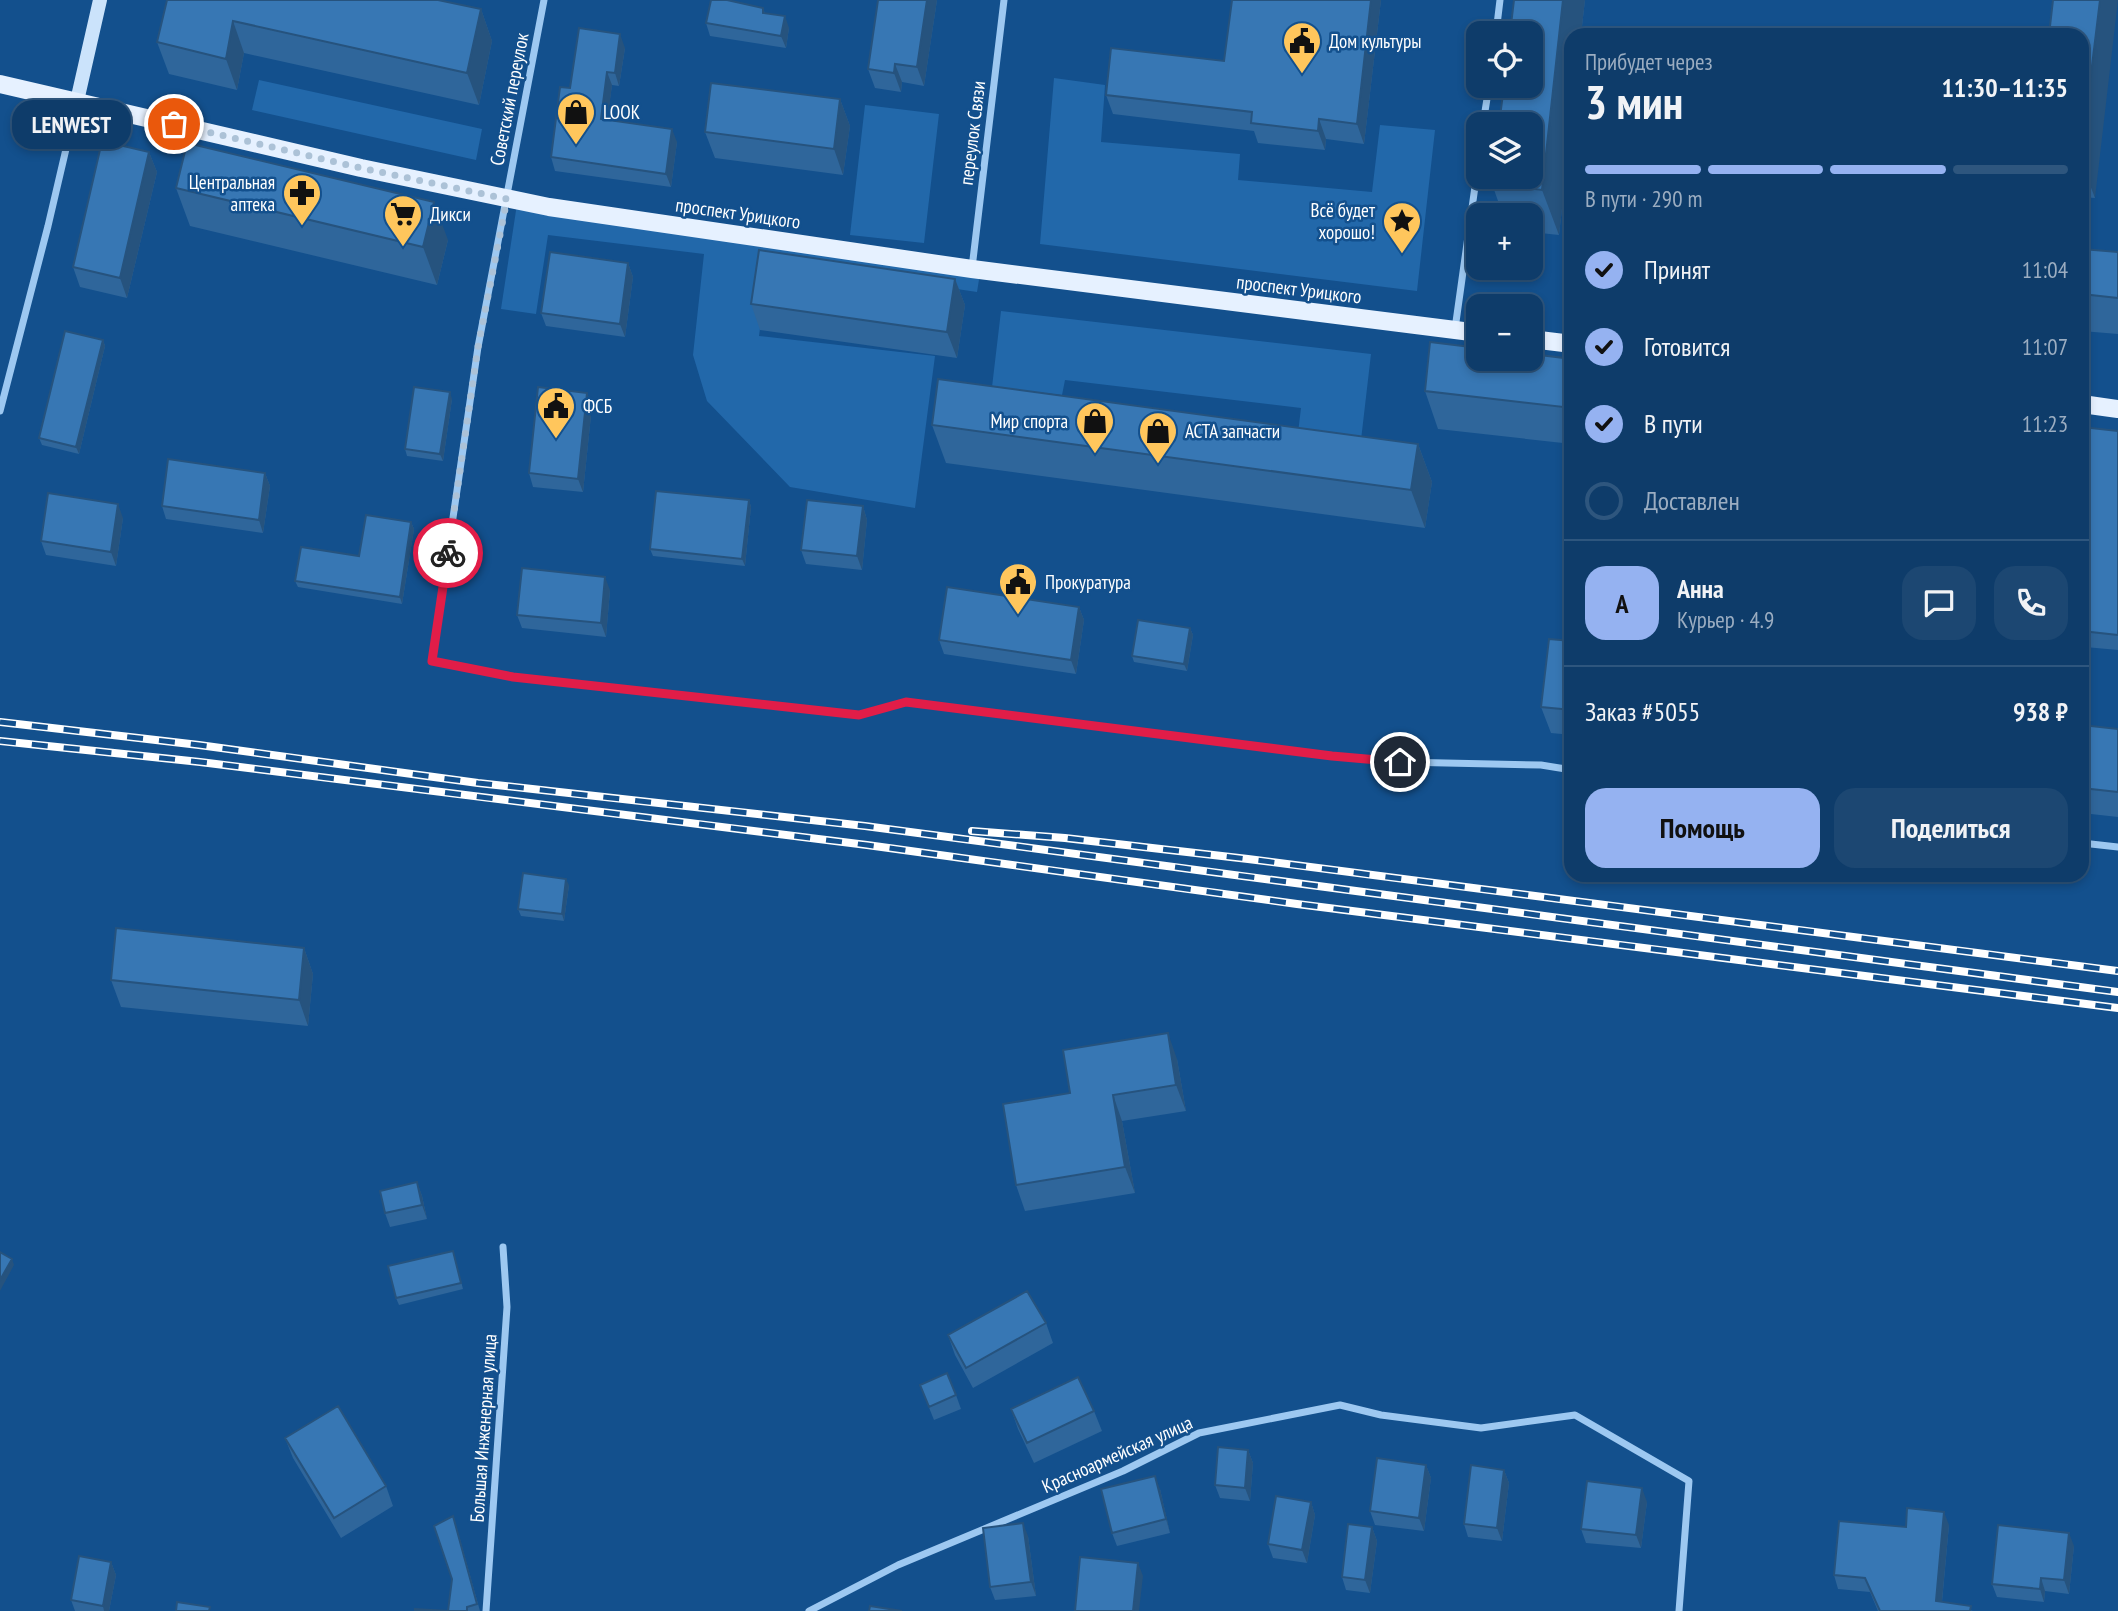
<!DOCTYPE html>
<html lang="ru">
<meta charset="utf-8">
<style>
:root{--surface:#0e3c6a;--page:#1c4772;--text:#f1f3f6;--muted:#9badc1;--line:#2e567e;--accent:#95b2f1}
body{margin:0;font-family:"PT Sans Narrow",sans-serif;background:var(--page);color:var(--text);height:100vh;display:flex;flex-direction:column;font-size:26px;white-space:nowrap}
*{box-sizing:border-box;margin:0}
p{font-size:23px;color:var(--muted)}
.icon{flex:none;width:38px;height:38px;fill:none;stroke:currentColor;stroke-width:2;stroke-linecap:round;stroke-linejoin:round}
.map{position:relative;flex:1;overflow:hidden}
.side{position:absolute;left:1564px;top:28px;width:525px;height:854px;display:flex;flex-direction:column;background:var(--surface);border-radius:21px;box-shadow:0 4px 10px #0003,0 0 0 2px var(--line)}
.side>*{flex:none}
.buttons{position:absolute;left:1466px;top:21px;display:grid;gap:14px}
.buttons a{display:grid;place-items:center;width:77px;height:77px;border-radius:14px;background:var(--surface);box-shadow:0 4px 10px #0003,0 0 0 2px var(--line);font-size:35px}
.pin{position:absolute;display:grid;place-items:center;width:60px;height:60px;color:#fff;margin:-30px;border:4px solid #fff;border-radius:50%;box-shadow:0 2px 7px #0007}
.courier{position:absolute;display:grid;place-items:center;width:70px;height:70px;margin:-35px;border:5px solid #e11d48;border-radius:50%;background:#fff;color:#222;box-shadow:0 2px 9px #0007}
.bubble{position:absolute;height:49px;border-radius:21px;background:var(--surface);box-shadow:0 4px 10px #0003,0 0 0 2px var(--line);font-size:23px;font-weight:700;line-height:49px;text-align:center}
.summary em{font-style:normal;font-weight:700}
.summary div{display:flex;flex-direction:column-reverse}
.summary{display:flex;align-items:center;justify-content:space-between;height:119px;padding:0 21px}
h1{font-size:46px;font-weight:700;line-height:52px}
.bar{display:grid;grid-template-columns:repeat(4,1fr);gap:10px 7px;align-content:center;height:84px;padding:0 21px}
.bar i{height:9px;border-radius:5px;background:var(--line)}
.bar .on{background:var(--accent)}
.bar p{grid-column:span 4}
.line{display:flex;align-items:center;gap:18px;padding:0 21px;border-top:2px solid var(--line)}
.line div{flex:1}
.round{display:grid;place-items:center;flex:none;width:74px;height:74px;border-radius:21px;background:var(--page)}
ol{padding:0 21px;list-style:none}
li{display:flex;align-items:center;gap:21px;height:77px}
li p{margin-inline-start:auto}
li .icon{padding:7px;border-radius:50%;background:var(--accent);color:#111;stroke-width:4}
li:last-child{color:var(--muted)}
li i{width:38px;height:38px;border:4px solid var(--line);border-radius:50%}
.button{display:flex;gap:14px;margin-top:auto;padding:14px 21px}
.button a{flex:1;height:80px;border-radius:21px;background:var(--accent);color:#111;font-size:28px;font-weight:700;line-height:80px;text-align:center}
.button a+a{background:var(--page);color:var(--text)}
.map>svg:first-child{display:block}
.green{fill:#2268aa}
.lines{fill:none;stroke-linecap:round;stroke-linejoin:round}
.street{stroke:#9dc8f1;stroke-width:7}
.secondary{stroke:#cbe3fb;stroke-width:14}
.primary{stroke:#e6f1ff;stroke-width:18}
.rail-casing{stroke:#fff;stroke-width:8}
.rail{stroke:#13508d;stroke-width:5;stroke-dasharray:16;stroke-linecap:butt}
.wall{fill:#2f669b}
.shaded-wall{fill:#26537e}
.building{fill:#3777b4;stroke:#26537e;stroke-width:2}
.done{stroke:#acc2d7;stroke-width:7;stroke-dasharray:0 12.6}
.route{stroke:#e11d48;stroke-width:9}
.labels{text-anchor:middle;stroke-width:5;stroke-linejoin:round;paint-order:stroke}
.poi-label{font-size:19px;fill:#fff;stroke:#13508d;text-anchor:start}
.street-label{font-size:19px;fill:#fff;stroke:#13508d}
</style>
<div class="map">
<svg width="2118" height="1611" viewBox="0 0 2118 1611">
<rect width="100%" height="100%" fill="#13508d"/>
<path class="green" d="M1054,78l51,7 -4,57 139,12 -2,26 134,12 8,-67 55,5 -18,161 -377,-47z
M259,80l223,49 -6,31 -224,-50z
M865,105l74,9 -15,129 -74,-8z
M517,204l464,63 -4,25 -208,-31 -10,75 176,20 -20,152 -125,-21 -83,-86 -14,-46 11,-101 -156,-19 -12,79 -35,-5z
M1001,311l370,43 -10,86 -63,-7 3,-25 -236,-28 -3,15 -70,-8z"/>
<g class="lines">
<path class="street" d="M544,0l-66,347 -46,314 81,16 346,38 47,-13 426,54 68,6 141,3 31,5
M1496,33l4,-33
M1483,124l6,-38
M972,268l32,-268
M1455,329l24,-171
M0,411l48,-185 29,-124
M2082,843l36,4
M486,1611l21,-304 -4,-60
M809,1611l89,-46 225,-94 76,-38 141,-28 41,10 100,13 94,-13 114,66 -10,130"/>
<path class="secondary" d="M77,101l23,-101"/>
<path class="primary" d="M0,84l361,84 188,39 423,62 507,64
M1531,339l41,5
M2082,404l36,5"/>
<defs>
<path id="rail" d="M0,722l199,23 279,38 387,43 1253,166
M0,741l200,21 667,83 430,59 821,104
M972,831l93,7 183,21 870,112"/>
</defs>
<use href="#rail" class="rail-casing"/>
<use href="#rail" class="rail"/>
</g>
<path class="wall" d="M167,0l314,9 11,32 -13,64 -235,-52 -7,37 -68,-16 -12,-32z
M878,0h59l-13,86 -22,-4 -1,10 -26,-4 -7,-19z
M1232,0h149l-17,144 -38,-5 -1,11 -67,-7 -4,-12 -141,-17 -7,-19 118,-34z
M1514,0h71l-4,35h-9v85l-13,115 -28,-3v-17h-28l-11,-31z
M763,8l2,6 24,14 -3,20 -76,-12 -4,-13z
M2082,35l13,163 -13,-1z
M625,48l-6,38 -7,-1 -5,35 70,22 -6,45 -116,-16 -4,-14 19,-69z
M840,99l10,27 -7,49 -128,-17 -10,-26z
M149,152l8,20 -30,126 -47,-11 -7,-20z
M176,188l272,52 -11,45 -247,-59z
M2082,249l36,3v82l-36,-3z
M628,263l5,14 -8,60 -79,-11 -5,-13z
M1572,271v24l-6,-4 -3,-7z
M955,279l10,26 -8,53 -197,-28 -9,-26z
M103,340l2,6 -26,108 -37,-9 -3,-7z
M1572,359v85l-134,-15 -13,-38z
M587,393l5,13 -9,86 -50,-5 -4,-14z
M452,399l-9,62 -36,-5 -2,-7z
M932,425l486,19 14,38 -7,46 -479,-65z
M2082,427l36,4v219l-33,-3 -1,17h-2z
M265,473l5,13 -7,47 -97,-14 -4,-13z
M749,500l2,7 -6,59 -92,-10 -3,-7z
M863,506l4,14 -5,50 -56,-6 -5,-14z
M123,518l-7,48 -70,-11 -5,-14z
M411,522l3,7 -12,75 -104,-17 -3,-6 64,-25z
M610,590l-4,47 -84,-9 -5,-13z
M1079,607l5,13 -8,54 -132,-20 -5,-14z
M1190,628l3,7 -6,36 -53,-9 -2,-6z
M1572,641v94l-21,-2 -10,-26z
M2082,725l36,4v88l-36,-4z
M569,885l-5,36 -43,-5 -3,-7z
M304,948l9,26 -5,52 -187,-19 -10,-27z
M1177,1059l9,52 -64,10 13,72 -110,18 -9,-26 54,-92z
M417,1182l5,14 5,23 -37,8 -5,-14z
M453,1251l10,38 -64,16 -3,-7z
M1046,1323l7,20 -80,45 -18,-33 -7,-20z
M920,1385l36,10 5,14 -27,11z
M1011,1409l83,2 8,20 -68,32 -16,-34z
M285,1438l101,48 7,20 -52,32 -48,-80z
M1248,1450l5,13 -3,38 -30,-3 -5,-13z
M1426,1465l5,13 -7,53 -49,-6 -5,-14z
M1504,1470l5,13 -7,58 -34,-4 -4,-13z
M1160,1489l10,44 -53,13 -5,-13z
M1311,1502l4,13 -8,48 -34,-5 -5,-14z
M1647,1502l-6,46 -55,-5 -5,-14z
M455,1522l25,89h-65h33l4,-32z
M1949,1525l-7,77 31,9h-95l-8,-19 -32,-3 -4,-14 72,-48z
M1372,1527l5,14 -7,52 -24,-3 -4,-13z
M1028,1536l8,60 -41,4 -5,-13z
M2074,1546l-5,48 -24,-3 -1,11 -47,-5 -5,-13z
M111,1562l5,13 -7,36h-34l-4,-11z"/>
<path class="shaded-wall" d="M927,0h10l-13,86 -7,-19z
M1371,0h10l-17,144 -7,-20z
M1563,0h22l-4,35h-9v85l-13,115 -17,-45z
M2100,0h18l-23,198 -13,-34v-16z
M481,9l11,32 -13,64 -12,-32z
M785,16l4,12 -3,20 -5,-12z
M233,21l11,32 -7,37 -11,-31z
M620,34l5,14 -6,38 -4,-13z
M895,64l7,18 -1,10 -7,-19z
M607,72l5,13 -6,47 -5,-13z
M840,99l10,27 -7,49 -9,-26z
M1319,119l7,20 -1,11 -7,-19z
M672,129l5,13 -6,45 -5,-13z
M149,152l8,20 -30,126 -7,-20z
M434,202l14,38 -11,45 -14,-38z
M628,263l5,14 -8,60 -5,-13z
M955,279l10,26 -8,53 -10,-26z
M103,340l2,6 -26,108 -3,-7z
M450,392l2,7 -9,62 -3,-7z
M587,393l5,13 -9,86 -5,-13z
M1418,444l14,38 -7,46 -14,-38z
M265,473l5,13 -7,47 -4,-13z
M749,500l2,7 -6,59 -3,-7z
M118,504l5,14 -7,48 -5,-14z
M863,506l4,14 -5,50 -5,-14z
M411,522l3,7 -12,75 -2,-7z
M605,577l5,13 -4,47 -5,-14z
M1079,607l5,13 -8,54 -5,-14z
M1190,628l3,7 -6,36 -3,-7z
M2082,639l3,8 -1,17 -2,-3z
M566,879l3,6 -5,36 -2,-7z
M304,948l9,26 -5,52 -9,-26z
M1168,1033l9,26 9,52 -10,-26z
M1113,1095l9,26 13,72 -10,-26z
M417,1182l5,14 5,23 -5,-14z
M12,1259l2,6 -14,26v-11z
M1248,1450l5,13 -3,38 -5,-13z
M1426,1465l5,13 -7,53 -5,-13z
M1504,1470l5,13 -7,58 -5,-13z
M1155,1476l5,13 10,44 -4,-14z
M1642,1488l5,14 -6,46 -5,-13z
M1311,1502l4,13 -8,48 -5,-13z
M1944,1512l5,13 -8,86 -5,-10z
M1023,1523l5,13 8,60 -5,-14z
M1372,1527l5,14 -7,52 -5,-13z
M2069,1533l5,13 -5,48 -5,-14z
M111,1562l5,13 -7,36h-5l-1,-5z
M1138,1563l5,13 -4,35h-6z
M2041,1578l4,13 -1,11 -4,-13z"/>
<path class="building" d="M167,0h271l43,9 -14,64 -234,-52 -7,38 -69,-17z
M711,0h16l36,8v5l22,3 -4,20 -75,-13z
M878,0h49l-10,67 -22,-3 -1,9 -26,-4z
M1232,0h139l-14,124 -38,-5 -1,12 -67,-8 1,-11 -146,-17 5,-47 113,13z
M1514,0h49l-21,190 -50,-6 1,-7h38v-53h-32l5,-38h27v-53h-21z
M2053,0h47l-18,148v-113h-33z
M579,28l41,6 -5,39 -8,-1 -6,47 71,10 -6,45 -115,-17 9,-70 10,1z
M711,83l129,16 -6,50 -129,-17z
M102,141l47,11 -29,126 -47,-11z
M187,143l247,59 -11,45 -247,-59z
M2082,249l36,3v46l-36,-4z
M759,250l196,29 -8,53 -196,-28z
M550,252l78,11 -8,61 -79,-11z
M1572,271v19l-9,-6z
M65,331l38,9 -27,107 -37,-9z
M1430,342l49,6v11h52v-5l41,5v49l-147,-17z
M938,379l480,65 -7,46 -479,-65z
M414,387l36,5 -10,62 -35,-5z
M538,387l49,6 -9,86 -49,-6z
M2082,427l36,4v204l-36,-4z
M168,459l97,14 -6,47 -97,-14z
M656,491l93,9 -7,59 -92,-10z
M48,493l70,11 -7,48 -70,-11z
M807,500l56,6 -6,50 -56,-6z
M366,515l45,7 -11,75 -105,-16 6,-34 58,9z
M522,568l83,9 -4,46 -84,-8z
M947,587l132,20 -8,53 -132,-20z
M1138,620l52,8 -6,36 -52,-8z
M1549,639l23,2v69l-31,-3z
M2082,725l36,4v63l-36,-4z
M523,873l43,6 -4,35 -44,-5z
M116,928l188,20 -5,52 -188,-20z
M1168,1033l8,52 -63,10 12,72 -109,18 -13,-81 67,-11 -7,-43z
M417,1182l5,23 -37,8 -5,-22z
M453,1251l8,32 -65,15 -8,-32z
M0,1252l12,7 -12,21z
M1027,1291l19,32 -80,45 -18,-33z
M947,1373l9,22 -27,12 -9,-22z
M1078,1377l16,34 -67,32 -16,-34z
M338,1406l48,80 -52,32 -49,-80z
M1218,1447l30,3 -3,38 -30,-3z
M1377,1458l49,7 -7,53 -49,-7z
M1471,1465l33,5 -7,58 -33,-4z
M1155,1476l11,43 -54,14 -11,-44z
M1587,1481l55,7 -6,47 -55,-6z
M1276,1496l35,6 -9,48 -34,-6z
M1907,1508l37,4 -8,89 35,5 -1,5h-90l-15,-33 -31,-3 5,-54 67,6z
M453,1516l24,88 -10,3v4h-52v-2l33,2 4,-32 -18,-53z
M1023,1523l8,59 -41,5 -7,-59z
M1348,1524l24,3 -7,53 -23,-3z
M1998,1525l71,8 -5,47 -23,-2 -1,11 -48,-5z
M79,1556l32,6 -8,44 -32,-6z
M1080,1557l58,6 -5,48h-58z
M177,1602l33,5 -1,4h-33z
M870,1606l32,5h-33z"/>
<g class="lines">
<path class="done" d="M174,124l187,44 146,31 -29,148 -30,206"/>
<path class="route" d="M448,553l-16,108 81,16 346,38 47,-13 426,54 68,6"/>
</g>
<defs>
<symbol id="civic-pin" viewBox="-11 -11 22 30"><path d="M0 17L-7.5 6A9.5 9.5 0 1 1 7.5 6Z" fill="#ffc65c" stroke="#13508d"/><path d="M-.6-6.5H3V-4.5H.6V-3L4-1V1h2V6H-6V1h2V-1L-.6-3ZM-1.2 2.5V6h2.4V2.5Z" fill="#111"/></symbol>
<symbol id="shop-pin" viewBox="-11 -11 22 30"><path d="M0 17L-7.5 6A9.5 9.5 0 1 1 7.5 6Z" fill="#ffc65c" stroke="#13508d"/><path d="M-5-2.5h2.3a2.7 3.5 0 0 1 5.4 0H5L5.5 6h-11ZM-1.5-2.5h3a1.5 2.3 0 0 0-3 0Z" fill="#111"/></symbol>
<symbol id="pharmacy-pin" viewBox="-11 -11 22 30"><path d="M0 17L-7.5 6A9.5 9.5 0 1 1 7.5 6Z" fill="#ffc65c" stroke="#13508d"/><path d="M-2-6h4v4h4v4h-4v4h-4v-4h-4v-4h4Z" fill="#111"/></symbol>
<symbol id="supermarket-pin" viewBox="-11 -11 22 30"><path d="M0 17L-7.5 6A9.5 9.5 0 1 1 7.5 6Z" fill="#ffc65c" stroke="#13508d"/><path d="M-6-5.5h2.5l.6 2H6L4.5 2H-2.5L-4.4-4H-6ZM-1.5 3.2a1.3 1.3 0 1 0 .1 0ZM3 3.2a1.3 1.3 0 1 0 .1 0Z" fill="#111"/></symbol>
<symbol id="sight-pin" viewBox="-11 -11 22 30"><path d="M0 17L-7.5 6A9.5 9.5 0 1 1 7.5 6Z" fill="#ffc65c" stroke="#13508d"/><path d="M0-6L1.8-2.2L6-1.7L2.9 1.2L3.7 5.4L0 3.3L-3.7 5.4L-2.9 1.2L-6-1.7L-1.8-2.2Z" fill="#111"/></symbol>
</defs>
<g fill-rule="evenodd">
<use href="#civic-pin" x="1280" y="19" width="44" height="60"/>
<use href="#shop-pin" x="554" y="90" width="44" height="60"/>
<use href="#pharmacy-pin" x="280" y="171" width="44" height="60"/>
<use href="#supermarket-pin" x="381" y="192" width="44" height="60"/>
<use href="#sight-pin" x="1380" y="199" width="44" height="60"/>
<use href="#civic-pin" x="534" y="384" width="44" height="60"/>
<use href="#shop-pin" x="1073" y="399" width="44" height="60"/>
<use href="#shop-pin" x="1136" y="409" width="44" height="60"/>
<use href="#civic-pin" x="996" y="560" width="44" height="60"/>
</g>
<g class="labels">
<g class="poi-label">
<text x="1329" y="48">Дом культуры</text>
<text x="603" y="119">LOOK</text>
<text x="275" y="189" text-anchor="end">Центральная<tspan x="275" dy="22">аптека</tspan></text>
<text x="1375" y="217" text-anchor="end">Всё будет<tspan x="1375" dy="22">хорошо!</tspan></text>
<text x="430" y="221">Дикси</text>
<text x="583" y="413">ФСБ</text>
<text x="1068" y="428" text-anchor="end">Мир спорта</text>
<text x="1185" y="438">АСТА запчасти</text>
<text x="1045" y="589">Прокуратура</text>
</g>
<g class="street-label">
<text transform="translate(509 99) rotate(-79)" y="7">Советский переулок</text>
<text transform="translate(972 133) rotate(-83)" y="7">переулок Связи</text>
<text transform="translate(738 213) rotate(8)" y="7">проспект Урицкого</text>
<text transform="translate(1299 289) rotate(7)" y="7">проспект Урицкого</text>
<text transform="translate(483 1428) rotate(-86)" y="7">Большая Инженерная улица</text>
<text transform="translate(1117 1454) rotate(-24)" y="7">Красноармейская улица</text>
</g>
</g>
</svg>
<div class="buttons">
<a><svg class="icon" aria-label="locate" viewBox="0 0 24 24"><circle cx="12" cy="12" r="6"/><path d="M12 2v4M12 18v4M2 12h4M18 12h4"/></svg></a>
<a><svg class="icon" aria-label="layers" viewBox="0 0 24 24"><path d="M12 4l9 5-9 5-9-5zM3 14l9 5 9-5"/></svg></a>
<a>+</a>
<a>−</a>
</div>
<div class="pin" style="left:174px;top:124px;background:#ea580c"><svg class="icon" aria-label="bag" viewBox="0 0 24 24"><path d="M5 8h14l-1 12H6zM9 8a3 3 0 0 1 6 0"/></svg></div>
<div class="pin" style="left:1400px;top:762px;background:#1f2937"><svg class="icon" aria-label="home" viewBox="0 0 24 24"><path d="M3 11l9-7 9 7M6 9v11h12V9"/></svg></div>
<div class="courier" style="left:448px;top:553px"><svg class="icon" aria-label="bike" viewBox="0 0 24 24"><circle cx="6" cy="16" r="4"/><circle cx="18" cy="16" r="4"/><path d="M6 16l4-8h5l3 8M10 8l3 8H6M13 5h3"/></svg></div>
<div class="bubble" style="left:12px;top:100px;width:119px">LENWEST</div>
<section class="side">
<div class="summary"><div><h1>3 мин</h1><p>Прибудет через</p></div><em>11:30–11:35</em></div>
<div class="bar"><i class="on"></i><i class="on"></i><i class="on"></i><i></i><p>В пути · 290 m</p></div>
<ol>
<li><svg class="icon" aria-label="check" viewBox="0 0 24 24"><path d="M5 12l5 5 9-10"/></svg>Принят<p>11:04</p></li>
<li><svg class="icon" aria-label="check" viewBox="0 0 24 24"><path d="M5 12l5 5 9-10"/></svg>Готовится<p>11:07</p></li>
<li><svg class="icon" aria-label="check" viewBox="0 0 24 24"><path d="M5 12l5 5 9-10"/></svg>В пути<p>11:23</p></li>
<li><i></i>Доставлен</li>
</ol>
<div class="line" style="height:126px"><b class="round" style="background:var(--accent);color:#111">А</b><div><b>Анна</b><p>Курьер · 4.9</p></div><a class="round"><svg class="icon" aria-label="chat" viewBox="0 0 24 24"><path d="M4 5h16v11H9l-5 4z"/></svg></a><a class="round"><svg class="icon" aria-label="phone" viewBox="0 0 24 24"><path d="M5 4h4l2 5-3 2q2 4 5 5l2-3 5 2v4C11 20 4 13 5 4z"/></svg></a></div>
<div class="line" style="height:91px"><div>Заказ #5055</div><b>938 ₽</b></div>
<div class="button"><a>Помощь</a><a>Поделиться</a></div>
</section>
</div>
